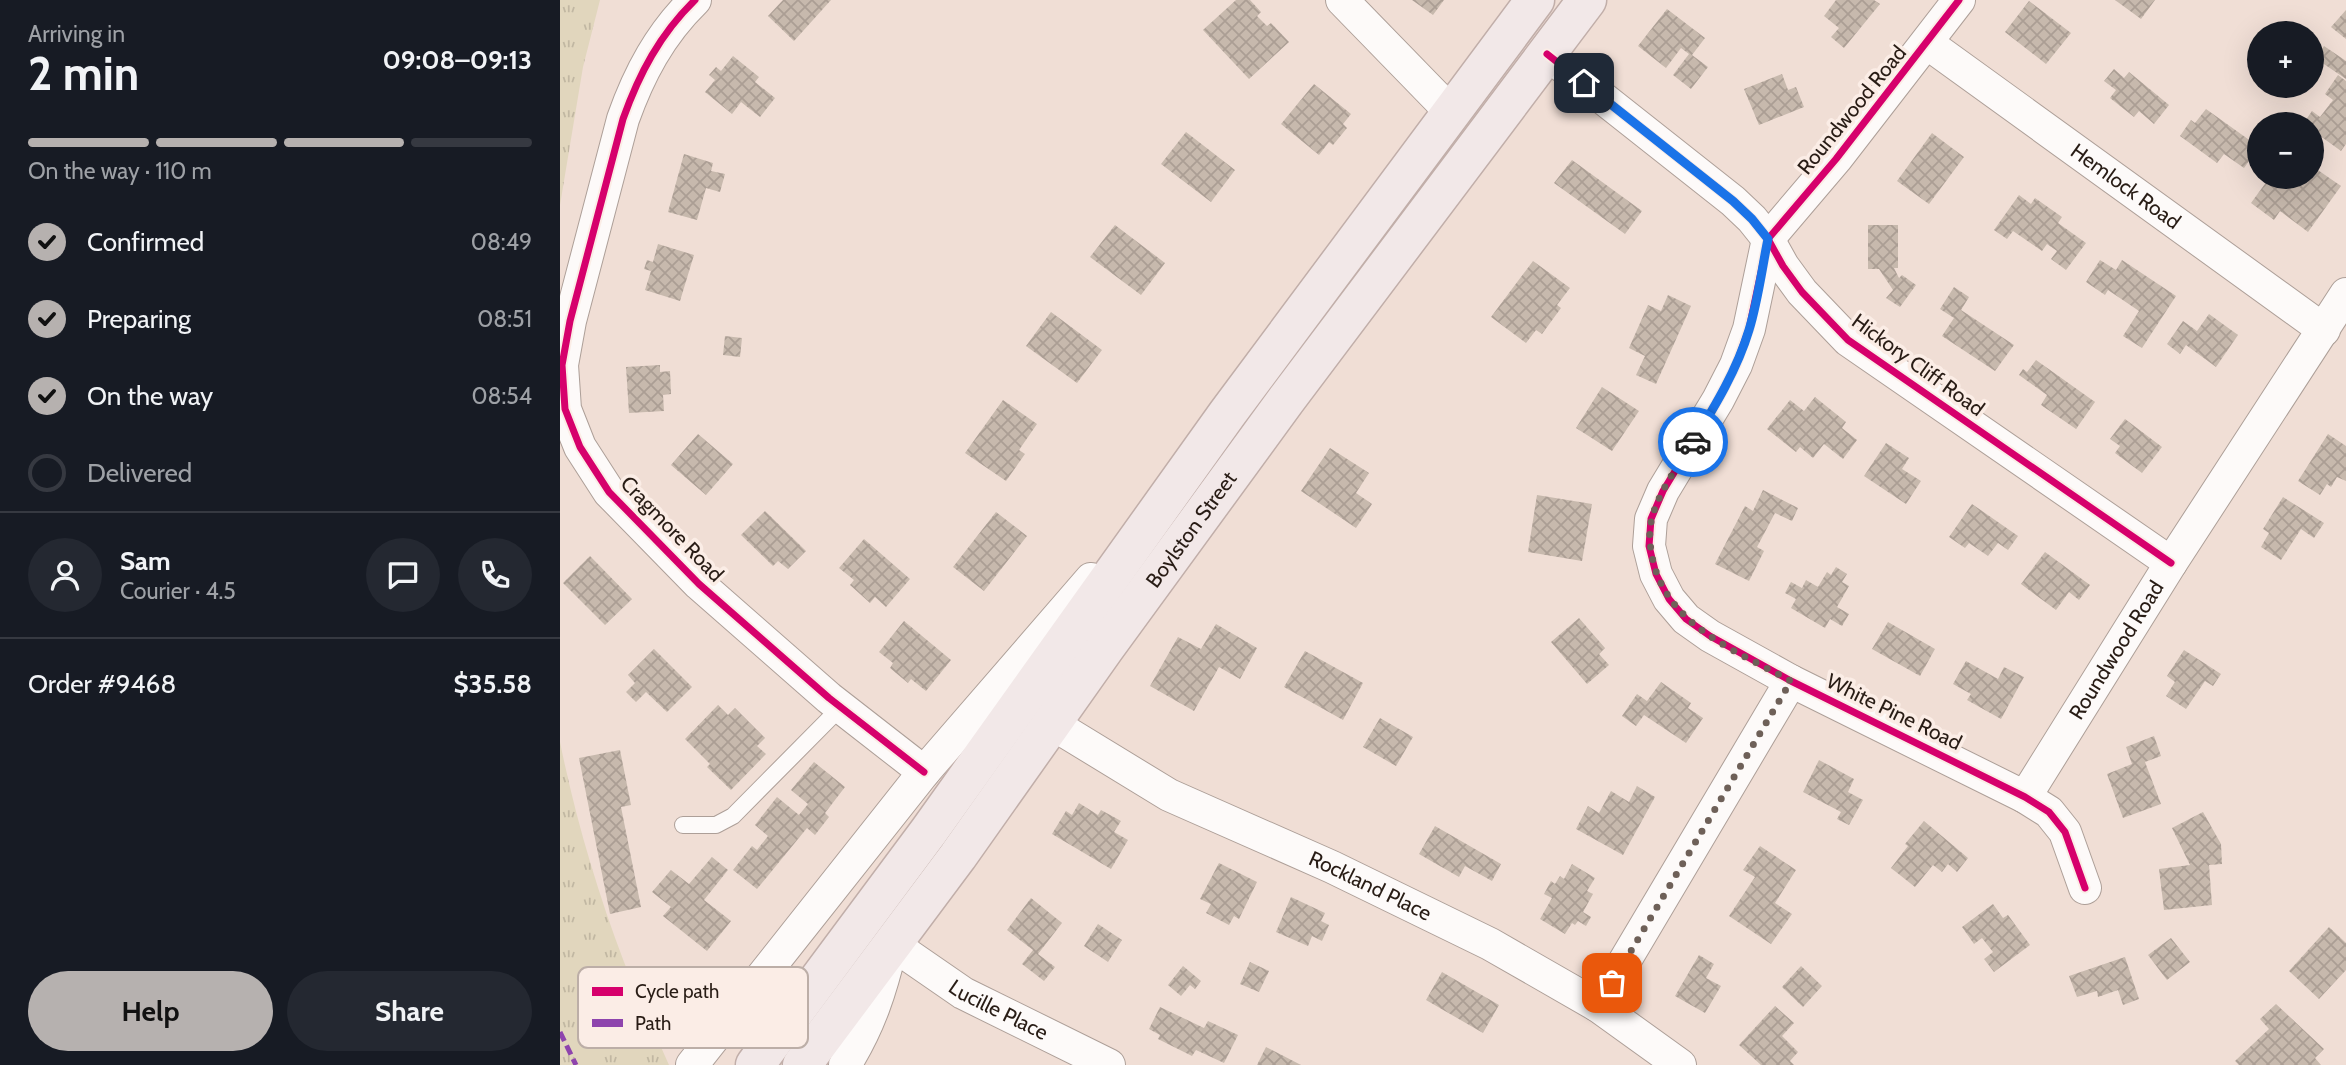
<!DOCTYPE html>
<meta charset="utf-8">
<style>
:root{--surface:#171b24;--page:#242831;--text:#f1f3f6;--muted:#9ea1a6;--line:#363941;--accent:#b6b1af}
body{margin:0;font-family:Cabin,sans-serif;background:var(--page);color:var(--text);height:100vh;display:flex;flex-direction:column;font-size:26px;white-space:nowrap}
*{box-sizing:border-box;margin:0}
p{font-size:23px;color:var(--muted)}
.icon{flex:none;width:38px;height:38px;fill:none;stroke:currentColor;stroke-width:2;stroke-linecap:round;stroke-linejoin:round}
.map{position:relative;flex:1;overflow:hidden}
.drawer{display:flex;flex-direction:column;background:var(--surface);width:560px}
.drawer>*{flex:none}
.tools{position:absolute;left:1687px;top:21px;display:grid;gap:14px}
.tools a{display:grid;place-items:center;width:77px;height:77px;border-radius:50%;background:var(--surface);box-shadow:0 7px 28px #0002;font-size:35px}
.pin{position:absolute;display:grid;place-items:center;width:60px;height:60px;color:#fff;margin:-30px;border-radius:14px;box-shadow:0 4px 10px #0006}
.courier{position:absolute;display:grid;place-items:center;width:70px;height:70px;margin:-35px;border:5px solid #1a73e8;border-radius:50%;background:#fff;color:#222;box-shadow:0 2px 9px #0007}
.head em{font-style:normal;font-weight:700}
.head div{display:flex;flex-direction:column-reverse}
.head{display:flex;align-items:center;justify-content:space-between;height:119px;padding:0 28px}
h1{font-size:46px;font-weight:700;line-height:52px}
.bar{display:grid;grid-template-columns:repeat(4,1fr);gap:10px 7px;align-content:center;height:84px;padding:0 28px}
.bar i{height:9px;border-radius:5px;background:var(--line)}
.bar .current{background:var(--accent)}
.bar p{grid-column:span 4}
.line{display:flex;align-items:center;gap:18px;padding:0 28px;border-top:2px solid var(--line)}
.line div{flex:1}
.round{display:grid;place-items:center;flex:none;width:74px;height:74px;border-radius:37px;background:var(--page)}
ol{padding:0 28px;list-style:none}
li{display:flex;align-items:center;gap:21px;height:77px}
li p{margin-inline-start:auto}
li .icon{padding:7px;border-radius:50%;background:var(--accent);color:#111;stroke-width:4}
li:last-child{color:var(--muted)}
li i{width:38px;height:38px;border:4px solid var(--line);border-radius:50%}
.button{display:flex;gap:14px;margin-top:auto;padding:14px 28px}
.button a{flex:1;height:80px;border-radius:42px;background:var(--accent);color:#111;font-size:28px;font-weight:700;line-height:80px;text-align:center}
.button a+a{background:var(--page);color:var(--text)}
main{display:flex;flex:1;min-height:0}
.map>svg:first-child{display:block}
.park{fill:url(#park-tufts)}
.building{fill:url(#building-cross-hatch)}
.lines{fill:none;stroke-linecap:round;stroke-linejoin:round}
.service-casing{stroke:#ad9f98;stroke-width:18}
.minor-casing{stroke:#ad9f98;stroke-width:34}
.trunk-casing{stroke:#c1aea9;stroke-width:41}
.service{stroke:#fdfaf9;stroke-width:16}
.minor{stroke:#fdfaf9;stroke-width:32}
.trunk{stroke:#f2e8e8;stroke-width:38}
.quiet{stroke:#8e44ad;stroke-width:5;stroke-dasharray:10 5;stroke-linecap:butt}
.cycleway-casing{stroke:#fbede6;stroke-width:11}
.cycleway{stroke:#d6006c;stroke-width:7}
.done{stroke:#6e6058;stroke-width:7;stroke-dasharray:0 12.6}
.route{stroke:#1a73e8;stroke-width:9}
.labels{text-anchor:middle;stroke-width:7;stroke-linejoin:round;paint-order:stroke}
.street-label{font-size:21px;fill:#281c15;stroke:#fbede6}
.key{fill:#fbede6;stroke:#bcaea7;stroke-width:2}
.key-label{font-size:19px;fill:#281c15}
</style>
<main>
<section class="drawer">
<div class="head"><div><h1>2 min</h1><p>Arriving in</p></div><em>09:08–09:13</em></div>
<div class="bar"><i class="current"></i><i class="current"></i><i class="current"></i><i></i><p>On the way · 110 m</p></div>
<ol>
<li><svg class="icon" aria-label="check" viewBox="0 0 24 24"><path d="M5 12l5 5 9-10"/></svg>Confirmed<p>08:49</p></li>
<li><svg class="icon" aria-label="check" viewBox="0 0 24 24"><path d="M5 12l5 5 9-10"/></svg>Preparing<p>08:51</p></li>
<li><svg class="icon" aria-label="check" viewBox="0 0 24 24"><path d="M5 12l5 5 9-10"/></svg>On the way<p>08:54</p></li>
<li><i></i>Delivered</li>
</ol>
<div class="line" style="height:126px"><a class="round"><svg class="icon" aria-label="person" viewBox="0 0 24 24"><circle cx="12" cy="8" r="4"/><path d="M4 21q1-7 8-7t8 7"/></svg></a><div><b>Sam</b><p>Courier · 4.5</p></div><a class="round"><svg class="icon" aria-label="chat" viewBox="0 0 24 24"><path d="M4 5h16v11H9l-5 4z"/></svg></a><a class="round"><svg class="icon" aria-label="phone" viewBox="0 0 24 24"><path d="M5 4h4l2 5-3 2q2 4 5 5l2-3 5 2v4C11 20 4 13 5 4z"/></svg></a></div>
<div class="line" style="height:91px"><div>Order #9468</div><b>$35.58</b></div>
<div class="button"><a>Help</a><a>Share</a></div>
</section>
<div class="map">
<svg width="1786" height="1065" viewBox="0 0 1786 1065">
<defs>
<pattern id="park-tufts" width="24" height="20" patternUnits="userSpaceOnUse" patternTransform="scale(1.75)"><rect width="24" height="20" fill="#e1d6bd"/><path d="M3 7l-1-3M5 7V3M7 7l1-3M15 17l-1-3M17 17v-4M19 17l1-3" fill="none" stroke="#c1b7a2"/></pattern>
<pattern id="building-cross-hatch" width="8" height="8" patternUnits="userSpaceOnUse" patternTransform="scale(1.75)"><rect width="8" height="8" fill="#c7b9ad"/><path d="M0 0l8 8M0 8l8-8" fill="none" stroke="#ab9e94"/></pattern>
</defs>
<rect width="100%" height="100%" fill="#f0ded5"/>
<path class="park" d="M0,0h40l-17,67 -23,138z
M0,742c15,74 37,149 64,220 14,35 30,69 45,103h-109z"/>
<path class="building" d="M223,0h48l-37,41 -26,-25z
M676,0h14l11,12 -4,4 10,10 4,-3 18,19 -40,37 -46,-49z
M852,0h32l-11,15z
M1276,0h38l6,4 -36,44 -13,-11 8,-9 -15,-12z
M1555,0h40l-14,19z
M1469,1l42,32 -25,31 -41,-32z
M1107,9l38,29 -13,17 16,12 -17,22 -18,-14 16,-21 -8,-6 -15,20 -28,-22z
M1786,10v29l-15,-12z
M1764,46l22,15v18l-31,-21z
M173,56l26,21 -4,5 20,16 -15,19 -19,-15 -9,12 -27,-22 10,-12 -6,-5 7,-8 5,4z
M1554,69l10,9 5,-6 40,33 -15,19 -15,-13 -5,6 -24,-19 6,-8 -12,-9z
M1222,74l6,16 8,-3 8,20 -45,18 -15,-36z
M1778,75l8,6v63l-5,7 -29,-21v-6h-9l9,-13 8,6 13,-17 -8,-6z
M754,84l37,30 -8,10 4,4 -14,17 -4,-3 -10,13 -38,-31z
M1646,109l53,38 -15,21 -20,-14 -7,9 -37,-27 11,-16 4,3z
M626,132l49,38 -24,32 -50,-38z
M1372,133l32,24 -35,47 -32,-23z
M124,154l29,9 -2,8 14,3 -5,18 -14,-4 -9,32 -29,-8z
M1012,160l70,51 -17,23 -71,-51z
M1752,166l29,20 -33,46 -28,-21 -6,9 -23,-17 19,-26h28l3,2 1,-2h10z
M1459,195l12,9 4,-6 27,19 -4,6 28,20 -20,27 -15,-11 6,-8 -10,-7 -5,7 -29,-20 -6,8 -13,-9z
M555,225l50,38 -24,32 -51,-38z
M1308,225h30v43h-4l5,10 3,-3 14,10 -16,22 -14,-9 7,-8 -14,-21h-11z
M98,244l36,11 -14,46 -35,-11 6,-19 -7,-2 3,-9 6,2z
M1540,260l16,10 6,-10 54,36 -34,52 -19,-12 16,-25 -31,-21 -3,5 -19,-13z
M973,261l37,27 -13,17 4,3 -19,26 -6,-4 -10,13 -35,-26z
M1394,287l15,10 -8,13 53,35 -19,26 -53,-35 12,-18 -14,-9z
M1108,295l23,11 -35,78 -20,-9 9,-19 -16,-8 19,-43 13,6z
M491,312l51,38 -25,33 -51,-37z
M1649,314l29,21 -22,32 -30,-22 -6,9 -13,-10 16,-23 14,10z
M165,336l17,2 -2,19 -17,-2z
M1476,360l59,42 -19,27 -35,-24 6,-10 -28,-20 4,-6 4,3z
M100,365v7l10,-1 1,23 -8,1 1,16 -35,2 -3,-46z
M1042,387l37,24 -27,40 -36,-23z
M1255,397l31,25 -4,6 15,12 -14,19 -19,-15 -11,14 -13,-11 -4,5 -29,-23 23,-29 14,11z
M443,400l34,24 -18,26 6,4 -19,27 -41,-28z
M1565,419l37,28 -20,26 -27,-20 5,-7 -10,-7z
M138,434l35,30 -27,31 -35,-30z
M1768,434l18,12v35l-9,-4 -6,10 -4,-3 -7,11 -22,-14z
M1326,443l23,15 -7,11 19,12 -15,23 -42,-28z
M770,448l39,25 -13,20 16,11 -16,24 -55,-37z
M1203,490l35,18 -6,13 -17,-8 -18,34 7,4 -15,30 -34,-17 30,-58 8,5z
M977,495l55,9 -10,57 -54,-9z
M1723,497l41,26 -10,15 -13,-9 -20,31 -20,-13 8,-14 -6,-4z
M1412,504l46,32 -10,14 -10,-7 -10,13 -19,-13 -4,5 -16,-11z
M205,511l41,40 -18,18 -10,-8 -5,5 -32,-31z
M436,512l31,24 -43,55 -31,-24z
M304,539l46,40 -24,28 -11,-10 -5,6 -20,-18 4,-5 -15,-12z
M1485,552l45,33 -11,15 -10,-8 -13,18 -35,-26z
M30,556l42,43 -27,26 -42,-42z
M1276,567l11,7 -5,8 7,4 -12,21 12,7 -7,12 -12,-7 -5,9 -34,-20 5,-9 -11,-6 6,-11 11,6 4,-8 12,7 9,-15 4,3z
M1019,618l26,30 -6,6 10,11 -22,19 -36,-42z
M344,621l47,39 -25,31 -15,-12 -3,4 -18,-15 3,-5 -14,-11z
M1328,622l47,27 -15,27 -48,-27z
M656,624l41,24 -17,31 -21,-12 -25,44 -44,-25 28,-49 23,12z
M94,649l38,38 -25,25 -21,-20 -10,10 -10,-10 9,-9 -7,-8z
M1624,650l37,24 -8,12 -8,-5 -19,28 -20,-13 9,-14 -8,-6z
M745,651l58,32 -20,37 -59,-33z
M1406,661l32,18 6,-12 20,10 -23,42 -34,-19 4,-6 -18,-10z
M1101,682l30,21 -3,5 15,10 -17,25 -42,-28 -8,11 -14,-10 15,-22 10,7z
M158,705l10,10 7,-7 30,30 -8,8 9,8 -35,36 -24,-23 3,-3 -25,-25z
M820,718l33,19 -17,29 -33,-19z
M1594,736l7,20 -16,6 16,42 -38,14 -16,-44 25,-10 -6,-17z
M60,750l11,55 -10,2 20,100 -31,7 -31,-156z
M1259,760l35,19 -6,13 15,8 -14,25 -12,-6 4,-7 -38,-20z
M254,762l31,25 -20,26 4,4 -14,18 -8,-7 -50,61 -24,-19 19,-24 5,4 11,-14 -13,-11 22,-28 22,18 9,-11 -17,-14z
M1077,786l18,11 -32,58 -47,-26 12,-23 11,7 12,-22 18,11z
M519,803l19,12 3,-5 20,11 -7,11 14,8 -17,29 -59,-35 14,-23 6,4z
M1643,812l18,32 1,20 -13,1 3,40 -48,5 -5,-41 31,-4 -18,-37z
M1364,821l44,37 -11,14 -9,-8 -6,8 -9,-7 -18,22 -24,-19 17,-22 -3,-2z
M875,826l66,38 -9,17 -27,-15 -6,11 -40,-23z
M1200,846l36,24 -21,33 17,11 -21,30 -42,-28 26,-39 -12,-7z
M152,857l16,13 -24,30 27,21 -24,30 -44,-35 8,-9 -19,-15 19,-22 18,14z
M659,863l38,19 -18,37 -5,-3 -5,9 -23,-12 5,-9 -11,-5z
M1012,864l23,14 -8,13 6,3 -10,18 8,5 -5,9 -8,-5 -3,4 -3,-2 -7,11 -25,-15 12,-21 -8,-4 7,-13 4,3 5,-8 4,3z
M731,897l34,16 -4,8 8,4 -7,16 -10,-5 -4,10 -32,-14z
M471,898l31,25 -24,31 17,13 -11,14 -22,-17 11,-14 -26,-20z
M1433,904l10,14 5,-3 22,30 -36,27 -10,-13 9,-7 -11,-14 -8,6 -12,-17z
M538,924l24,16 -14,22 -24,-16z
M1769,927l17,16v27l-27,29 -30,-28z
M1611,938l19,24 -23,18 -19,-25z
M1139,955l15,9 -8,14 15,8 -16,27 -30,-17z
M1565,957l14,42 -16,6 -5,-15 -20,7 -1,-6 -20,6 -8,-21z
M690,962l19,9 -10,21 -19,-8z
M623,966l18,15 -6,8 -5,-4 -9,11 -13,-11z
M1241,966l21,20 -19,21 -21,-20z
M882,972l57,33 -16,28 -57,-33z
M1716,1004l48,45 -9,9 6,7h-82l-4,-4 34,-32 -9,-10z
M1215,1006l19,17 -12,13 16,16 -8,9 4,4h-33l-22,-20z
M600,1007l44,21 4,-7 30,14 -14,28 -28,-13 -4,6 -34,-17 2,-4 -11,-6z
M706,1047l35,18h-44z"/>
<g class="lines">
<defs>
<path id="service" d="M123,825h33l17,-9 108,-109"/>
<g id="minor">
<path d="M135,0c-35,34 -56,74 -72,119l-53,202 -8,44 3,44 15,38 29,45 90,92 130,114 95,74"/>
<path d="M782,0l109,112"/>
<path d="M1399,0l-123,159 -68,80 -19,90 -13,36 -18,35 -55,91 -12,28 -2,27 7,28 13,25 17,20 24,17 81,45 234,116 24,15 16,20 20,56"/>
<path id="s1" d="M1367,43l397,287"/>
<path d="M987,54l186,147 19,18 16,20 15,27 19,26 46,48 323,223"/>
<path id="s2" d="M491,723l118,72 163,72 158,77 108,62 82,59"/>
<path id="s3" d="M1465,797l146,-234 175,-269"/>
<path d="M1038,1006l193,-325"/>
<path d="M132,1065l232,-293 167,-193"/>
<path id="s4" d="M285,1065c25,-40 36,-75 47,-121l71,49 146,72"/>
</g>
<g id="trunk">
<path d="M195,1065l174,-234 298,-417 308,-414"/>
<path id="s5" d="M242,1065l156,-209 147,-208 181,-248 301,-400"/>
</g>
</defs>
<use href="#service" class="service-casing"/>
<use href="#minor" class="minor-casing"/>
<use href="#trunk" class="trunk-casing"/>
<use href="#service" class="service"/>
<use href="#minor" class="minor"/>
<use href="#trunk" class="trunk"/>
<path class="quiet" d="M0,1032l16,33"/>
<defs>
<path id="cycleway" d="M135,0c-35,34 -56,74 -72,119l-53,202 -8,44 3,44 15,38 29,45 90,92 130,114 95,74
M1399,0l-123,159 -68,80 -19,90 -13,36 -18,35 -55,91 -12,28 -2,27 7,28 13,25 17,20 24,17 81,45 234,116 24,15 16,20 20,56
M987,54l186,147 19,18 16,20 15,27 19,26 46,48 323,223"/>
</defs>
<use href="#cycleway" class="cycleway-casing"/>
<use href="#cycleway" class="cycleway"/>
</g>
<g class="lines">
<path class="done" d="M1052,983l179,-302c-54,-30 -122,-54 -138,-120 -3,-14 -5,-29 -1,-43 7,-27 26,-52 41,-76"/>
<path class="route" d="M1024,83l149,118 19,18 16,20c-6,29 -10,62 -19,91 -12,40 -34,76 -56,112"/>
</g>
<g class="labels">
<g class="street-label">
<text transform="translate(1292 110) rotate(-51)" y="7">Roundwood Road</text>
<text dy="7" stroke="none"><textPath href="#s1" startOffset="245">Hemlock Road</textPath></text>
<text transform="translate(1358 365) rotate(36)" y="7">Hickory Cliff Road</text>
<text transform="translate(112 529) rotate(46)" y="7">Cragmore Road</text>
<text dy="7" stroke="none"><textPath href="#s5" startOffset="662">Boylston Street</textPath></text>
<text dy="7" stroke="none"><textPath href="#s3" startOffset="173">Roundwood Road</textPath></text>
<text transform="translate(1334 712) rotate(26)" y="7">White Pine Road</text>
<text dy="7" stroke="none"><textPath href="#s2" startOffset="359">Rockland Place</textPath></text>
<text dy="7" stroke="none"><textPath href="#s4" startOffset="256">Lucille Place</textPath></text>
</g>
</g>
<rect x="18" y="967" width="230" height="81" rx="10" class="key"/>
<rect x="32" y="987" width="31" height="9" fill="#d6006c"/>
<rect x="32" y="1019" width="31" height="8" fill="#8e44ad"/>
<g class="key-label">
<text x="75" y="998">Cycle path</text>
<text x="75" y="1030">Path</text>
</g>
</svg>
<div class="tools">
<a>+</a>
<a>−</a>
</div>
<div class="pin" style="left:1052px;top:983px;background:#ea580c"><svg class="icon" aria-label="bag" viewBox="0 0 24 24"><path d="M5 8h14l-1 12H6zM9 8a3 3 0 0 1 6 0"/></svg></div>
<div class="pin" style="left:1024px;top:83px;background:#1f2937"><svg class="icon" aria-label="home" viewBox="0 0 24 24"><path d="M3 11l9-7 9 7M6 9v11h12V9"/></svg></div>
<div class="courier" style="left:1133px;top:442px"><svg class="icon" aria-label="car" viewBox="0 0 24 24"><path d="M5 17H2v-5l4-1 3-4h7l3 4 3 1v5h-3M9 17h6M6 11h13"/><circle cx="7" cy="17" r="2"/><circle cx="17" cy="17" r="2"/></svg></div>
</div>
</main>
